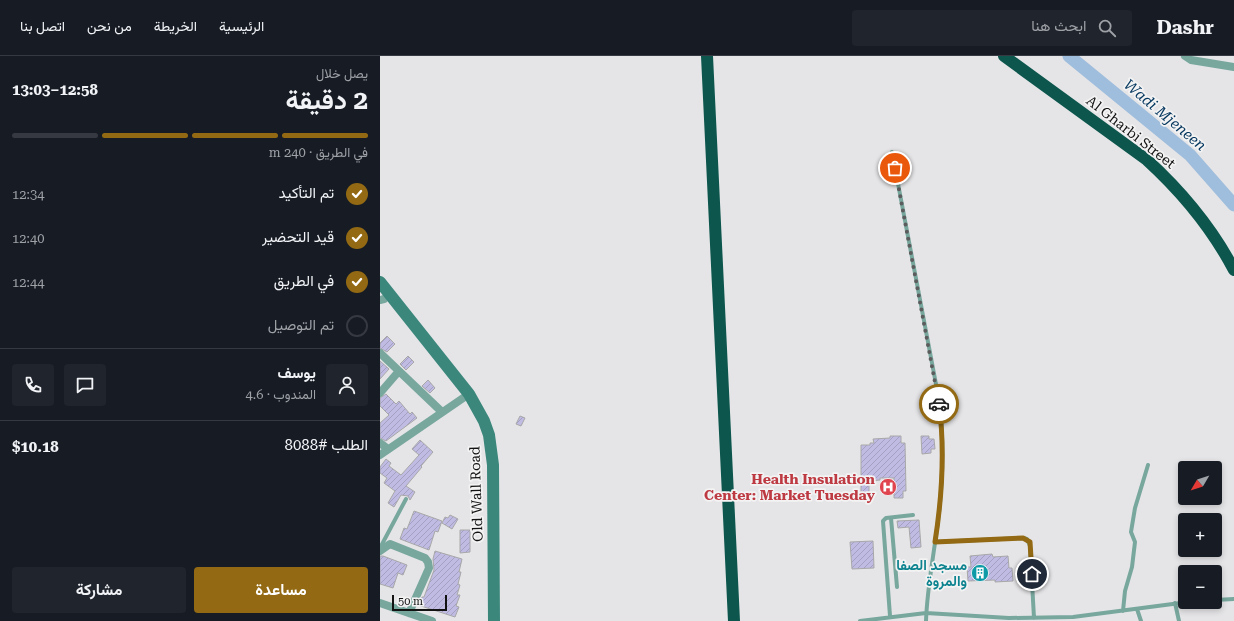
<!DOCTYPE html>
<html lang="ar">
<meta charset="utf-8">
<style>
:root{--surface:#171b24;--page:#20242c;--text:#f1f3f6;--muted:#9ea1a6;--line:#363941;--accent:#936a13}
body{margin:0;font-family:"Roboto Serif",Vazirmatn,serif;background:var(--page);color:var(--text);direction:rtl;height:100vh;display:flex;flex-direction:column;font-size:15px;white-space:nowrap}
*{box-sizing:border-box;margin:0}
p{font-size:13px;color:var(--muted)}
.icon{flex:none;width:22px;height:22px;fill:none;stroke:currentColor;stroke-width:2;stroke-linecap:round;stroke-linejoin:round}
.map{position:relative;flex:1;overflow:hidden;direction:ltr}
.details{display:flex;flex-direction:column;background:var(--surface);width:380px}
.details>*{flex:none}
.needle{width:26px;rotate:231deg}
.controls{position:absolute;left:798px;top:405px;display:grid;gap:8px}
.controls a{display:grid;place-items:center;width:44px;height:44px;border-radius:4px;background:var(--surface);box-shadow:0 2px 6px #0003;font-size:20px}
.scale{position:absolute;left:12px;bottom:10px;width:55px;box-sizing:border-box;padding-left:4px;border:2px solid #121213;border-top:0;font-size:11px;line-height:14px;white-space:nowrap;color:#121213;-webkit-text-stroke:3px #f3f3f4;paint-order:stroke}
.pin{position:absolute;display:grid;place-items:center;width:34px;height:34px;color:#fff;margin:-17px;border:2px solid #fff;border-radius:50%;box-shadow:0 1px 4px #0007}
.courier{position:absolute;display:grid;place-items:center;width:40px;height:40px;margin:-20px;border:3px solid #936a13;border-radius:50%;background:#fff;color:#222;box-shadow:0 1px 5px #0007}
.summary em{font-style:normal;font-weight:700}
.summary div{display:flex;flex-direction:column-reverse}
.summary{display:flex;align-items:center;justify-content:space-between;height:68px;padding:0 12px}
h1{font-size:26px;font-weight:700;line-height:30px}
.bar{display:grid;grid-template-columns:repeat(4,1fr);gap:6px 4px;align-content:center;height:48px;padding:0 12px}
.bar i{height:5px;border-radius:3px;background:var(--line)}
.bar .on{background:var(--accent)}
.bar p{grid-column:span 4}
.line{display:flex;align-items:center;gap:10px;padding:0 12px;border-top:1px solid var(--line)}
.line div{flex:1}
.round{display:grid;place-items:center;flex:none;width:42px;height:42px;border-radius:4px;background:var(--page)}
ol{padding:0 12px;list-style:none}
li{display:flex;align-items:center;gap:12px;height:44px}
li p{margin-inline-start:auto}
li .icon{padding:4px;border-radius:50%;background:var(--accent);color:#fff;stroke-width:4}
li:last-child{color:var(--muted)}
li i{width:22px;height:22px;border:2px solid var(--line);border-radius:50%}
.action{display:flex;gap:8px;margin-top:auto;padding:8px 12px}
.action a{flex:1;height:46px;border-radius:4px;background:var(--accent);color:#fff;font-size:16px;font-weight:700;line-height:46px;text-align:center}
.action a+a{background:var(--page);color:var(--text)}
header{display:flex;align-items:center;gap:24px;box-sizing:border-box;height:56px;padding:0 20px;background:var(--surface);border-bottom:1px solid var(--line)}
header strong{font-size:19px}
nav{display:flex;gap:22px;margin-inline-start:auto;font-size:14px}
.search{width:280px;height:36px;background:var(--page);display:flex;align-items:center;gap:10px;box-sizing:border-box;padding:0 14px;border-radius:4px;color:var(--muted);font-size:15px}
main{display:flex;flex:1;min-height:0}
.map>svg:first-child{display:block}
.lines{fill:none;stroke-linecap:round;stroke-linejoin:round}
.river{stroke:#9fbddc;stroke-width:13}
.building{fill:url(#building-hatch);stroke:#a8a8a9}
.lane{stroke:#78a79e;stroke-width:4}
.street{stroke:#78a79e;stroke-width:8}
.secondary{stroke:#3b877c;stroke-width:12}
.highway{stroke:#0c564d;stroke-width:12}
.done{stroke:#5c5c5d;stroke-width:4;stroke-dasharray:0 7.2}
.route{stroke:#936a13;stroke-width:5}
.labels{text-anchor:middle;stroke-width:3.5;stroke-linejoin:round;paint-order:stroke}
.street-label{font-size:14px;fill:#121213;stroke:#f3f3f4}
.health-label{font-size:14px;font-weight:bold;fill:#be3a42;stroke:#f3f3f4;text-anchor:end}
.culture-label{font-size:14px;font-weight:bold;fill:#0d838f;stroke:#f3f3f4;text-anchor:end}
.water-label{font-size:15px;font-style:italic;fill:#05375e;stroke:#f3f3f4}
</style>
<header>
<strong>Dashr</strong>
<div class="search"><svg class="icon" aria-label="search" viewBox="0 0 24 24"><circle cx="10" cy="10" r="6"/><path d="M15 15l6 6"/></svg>ابحث هنا</div>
<nav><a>الرئيسية</a><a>الخريطة</a><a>من نحن</a><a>اتصل بنا</a></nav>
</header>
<main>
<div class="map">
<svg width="854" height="565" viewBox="0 0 854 565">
<defs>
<pattern id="building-hatch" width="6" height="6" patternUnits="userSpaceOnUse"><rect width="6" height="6" fill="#bfbbe3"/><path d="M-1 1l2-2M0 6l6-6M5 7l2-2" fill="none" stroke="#a3a0c2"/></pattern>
</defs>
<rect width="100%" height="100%" fill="#e5e5e7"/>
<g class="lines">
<path class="river" d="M689,0l121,99 44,50"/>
</g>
<path class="building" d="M7,280l8,8 -8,8 -7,-4v-5z
M28,300l6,6 -8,8 -6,-6z
M0,305l9,8 -9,10z
M48,324l7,8 -5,5 -8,-7z
M6,338l10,10 3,-3 11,13 2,-2 5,6 -31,23 -6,-3v-15l9,-8 -9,-9v-8z
M140,360l5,2 -4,8 -5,-2z
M510,380h11v7h4l1,48h-3v7h-9v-20h-14v2l-11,1v17l-8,1v-54h9v-2h4l-1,-4 17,-1z
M541,380h8v3h5l1,10h-4v4l-9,1z
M40,384l13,12 -12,14 1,1 -16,19 9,6 -5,8 -2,-4 -7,-1 -7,12 -6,-4 7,-12 -11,-8 3,-5 -7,-5v-6l6,-8 5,4 -2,3 12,9 18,-20 -7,-6z
M34,455l28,10 -4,11 -3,-1 -6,19 -29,-11 4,-11 3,1z
M70,459l8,4 -6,10 -10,-6 3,-6 3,1z
M539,464l2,27 -10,1 -2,-21 -11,1 -1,-7z
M80,474h10v22l-10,1z
M493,485l1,27 -22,1 -2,-27z
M55,495l27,8 -3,13h2l-3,12 2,1 -3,10h3l-4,11 3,1 -4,10 -37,-12 4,-8h2l10,-27 -1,-11z
M612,498l1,3 15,-1 1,12h3l1,13 -18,1v-2l-27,1 -1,-14h4l-1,-11z
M0,500h3l24,9 -4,10 -5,-2 -5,15 -13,-4z"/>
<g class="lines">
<path class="lane" d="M512,96l47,248c5,39 4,82 -1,121 -4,33 -11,67 -12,100
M511,462l6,69
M555,486l88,-4 4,1 3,7 4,72
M0,492l26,-49
M835,544l19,-1
M795,547l4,18
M757,553l4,12
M743,555l2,-20 7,-24 3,-25 -4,-10 4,-24 13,-43
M510,560l-7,-95 3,-3 27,-3
M480,565l66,-8 83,5 64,-1 115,-15"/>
<path class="street" d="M805,0l6,4 43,7
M0,244l4,-1
M0,297l62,59
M0,337l19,-22
M0,387l8,6
M0,399l89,-61
M0,495l10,-7 35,14 3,4 1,6 -20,45
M0,547l52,18"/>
<path class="secondary" d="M0,226l89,112 15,27 5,14 4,30 1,156"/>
<path class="highway" d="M327,0l27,565
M624,0l143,104c35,32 65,68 87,110"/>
</g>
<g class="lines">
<path class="done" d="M515,112l44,236"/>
<path class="route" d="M559,348c6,45 3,93 -4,138l88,-4 7,4 2,32"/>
</g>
<defs>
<symbol id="hospital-disc" viewBox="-11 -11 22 22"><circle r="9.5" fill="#e0444e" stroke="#f3f3f4"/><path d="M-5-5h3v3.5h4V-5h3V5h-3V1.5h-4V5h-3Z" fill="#fff"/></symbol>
<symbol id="building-disc" viewBox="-11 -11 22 22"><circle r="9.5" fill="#0f9aa8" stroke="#f3f3f4"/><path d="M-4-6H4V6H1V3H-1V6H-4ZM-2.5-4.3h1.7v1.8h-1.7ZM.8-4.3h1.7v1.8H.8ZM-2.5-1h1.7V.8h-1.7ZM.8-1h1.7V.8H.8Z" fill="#fff"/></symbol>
</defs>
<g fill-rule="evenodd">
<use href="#hospital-disc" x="498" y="421" width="20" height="20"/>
<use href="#building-disc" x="590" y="507" width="20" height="20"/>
</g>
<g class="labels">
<g class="street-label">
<text transform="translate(751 76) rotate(38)" y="5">Al Gharbi Street</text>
<text transform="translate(96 438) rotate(-92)" y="5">Old Wall Road</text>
</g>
<g class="health-label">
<text x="495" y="428">Health Insulation<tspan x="495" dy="16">Center: Market Tuesday</tspan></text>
</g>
<g class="culture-label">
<text x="587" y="514">مسجد الصفا<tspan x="587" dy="16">والمروة</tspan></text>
</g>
<g class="water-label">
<text transform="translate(785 59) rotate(40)" y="5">Wadi Mjeneen</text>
</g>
</g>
</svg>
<div class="controls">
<a><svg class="needle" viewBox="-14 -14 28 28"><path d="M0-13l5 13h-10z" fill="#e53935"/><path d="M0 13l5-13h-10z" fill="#9ea1a6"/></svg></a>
<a>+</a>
<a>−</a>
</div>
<div class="scale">50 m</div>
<div class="pin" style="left:515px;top:112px;background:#ea580c"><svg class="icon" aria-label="bag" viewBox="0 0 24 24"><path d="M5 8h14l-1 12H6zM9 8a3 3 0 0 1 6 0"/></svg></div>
<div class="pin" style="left:652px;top:518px;background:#1f2937"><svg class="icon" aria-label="home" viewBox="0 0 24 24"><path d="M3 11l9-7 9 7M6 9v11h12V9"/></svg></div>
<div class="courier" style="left:559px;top:348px"><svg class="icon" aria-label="car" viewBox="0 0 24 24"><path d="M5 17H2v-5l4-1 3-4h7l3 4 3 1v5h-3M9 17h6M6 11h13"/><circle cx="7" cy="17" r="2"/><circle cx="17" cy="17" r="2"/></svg></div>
</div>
<section class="details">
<div class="summary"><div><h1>2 دقيقة</h1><p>يصل خلال</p></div><em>12:58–13:03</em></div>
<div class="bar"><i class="on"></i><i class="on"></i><i class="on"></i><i></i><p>في الطريق · 240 m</p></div>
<ol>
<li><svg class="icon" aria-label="check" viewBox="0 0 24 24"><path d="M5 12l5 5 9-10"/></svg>تم التأكيد<p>12:34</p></li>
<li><svg class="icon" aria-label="check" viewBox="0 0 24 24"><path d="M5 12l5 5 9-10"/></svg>قيد التحضير<p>12:40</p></li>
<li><svg class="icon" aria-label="check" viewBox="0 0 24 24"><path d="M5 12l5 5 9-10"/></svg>في الطريق<p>12:44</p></li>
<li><i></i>تم التوصيل</li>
</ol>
<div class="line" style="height:72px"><a class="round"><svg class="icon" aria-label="person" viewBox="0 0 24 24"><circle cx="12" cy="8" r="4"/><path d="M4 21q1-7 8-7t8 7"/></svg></a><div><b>يوسف</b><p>المندوب · 4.6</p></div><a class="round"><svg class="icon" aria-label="chat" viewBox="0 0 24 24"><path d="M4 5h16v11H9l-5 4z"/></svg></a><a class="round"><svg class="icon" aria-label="phone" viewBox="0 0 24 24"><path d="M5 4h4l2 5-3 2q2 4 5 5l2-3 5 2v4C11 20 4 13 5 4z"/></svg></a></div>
<div class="line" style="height:52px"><div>الطلب #8088</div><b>$10.18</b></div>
<div class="action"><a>مساعدة</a><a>مشاركة</a></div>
</section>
</main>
